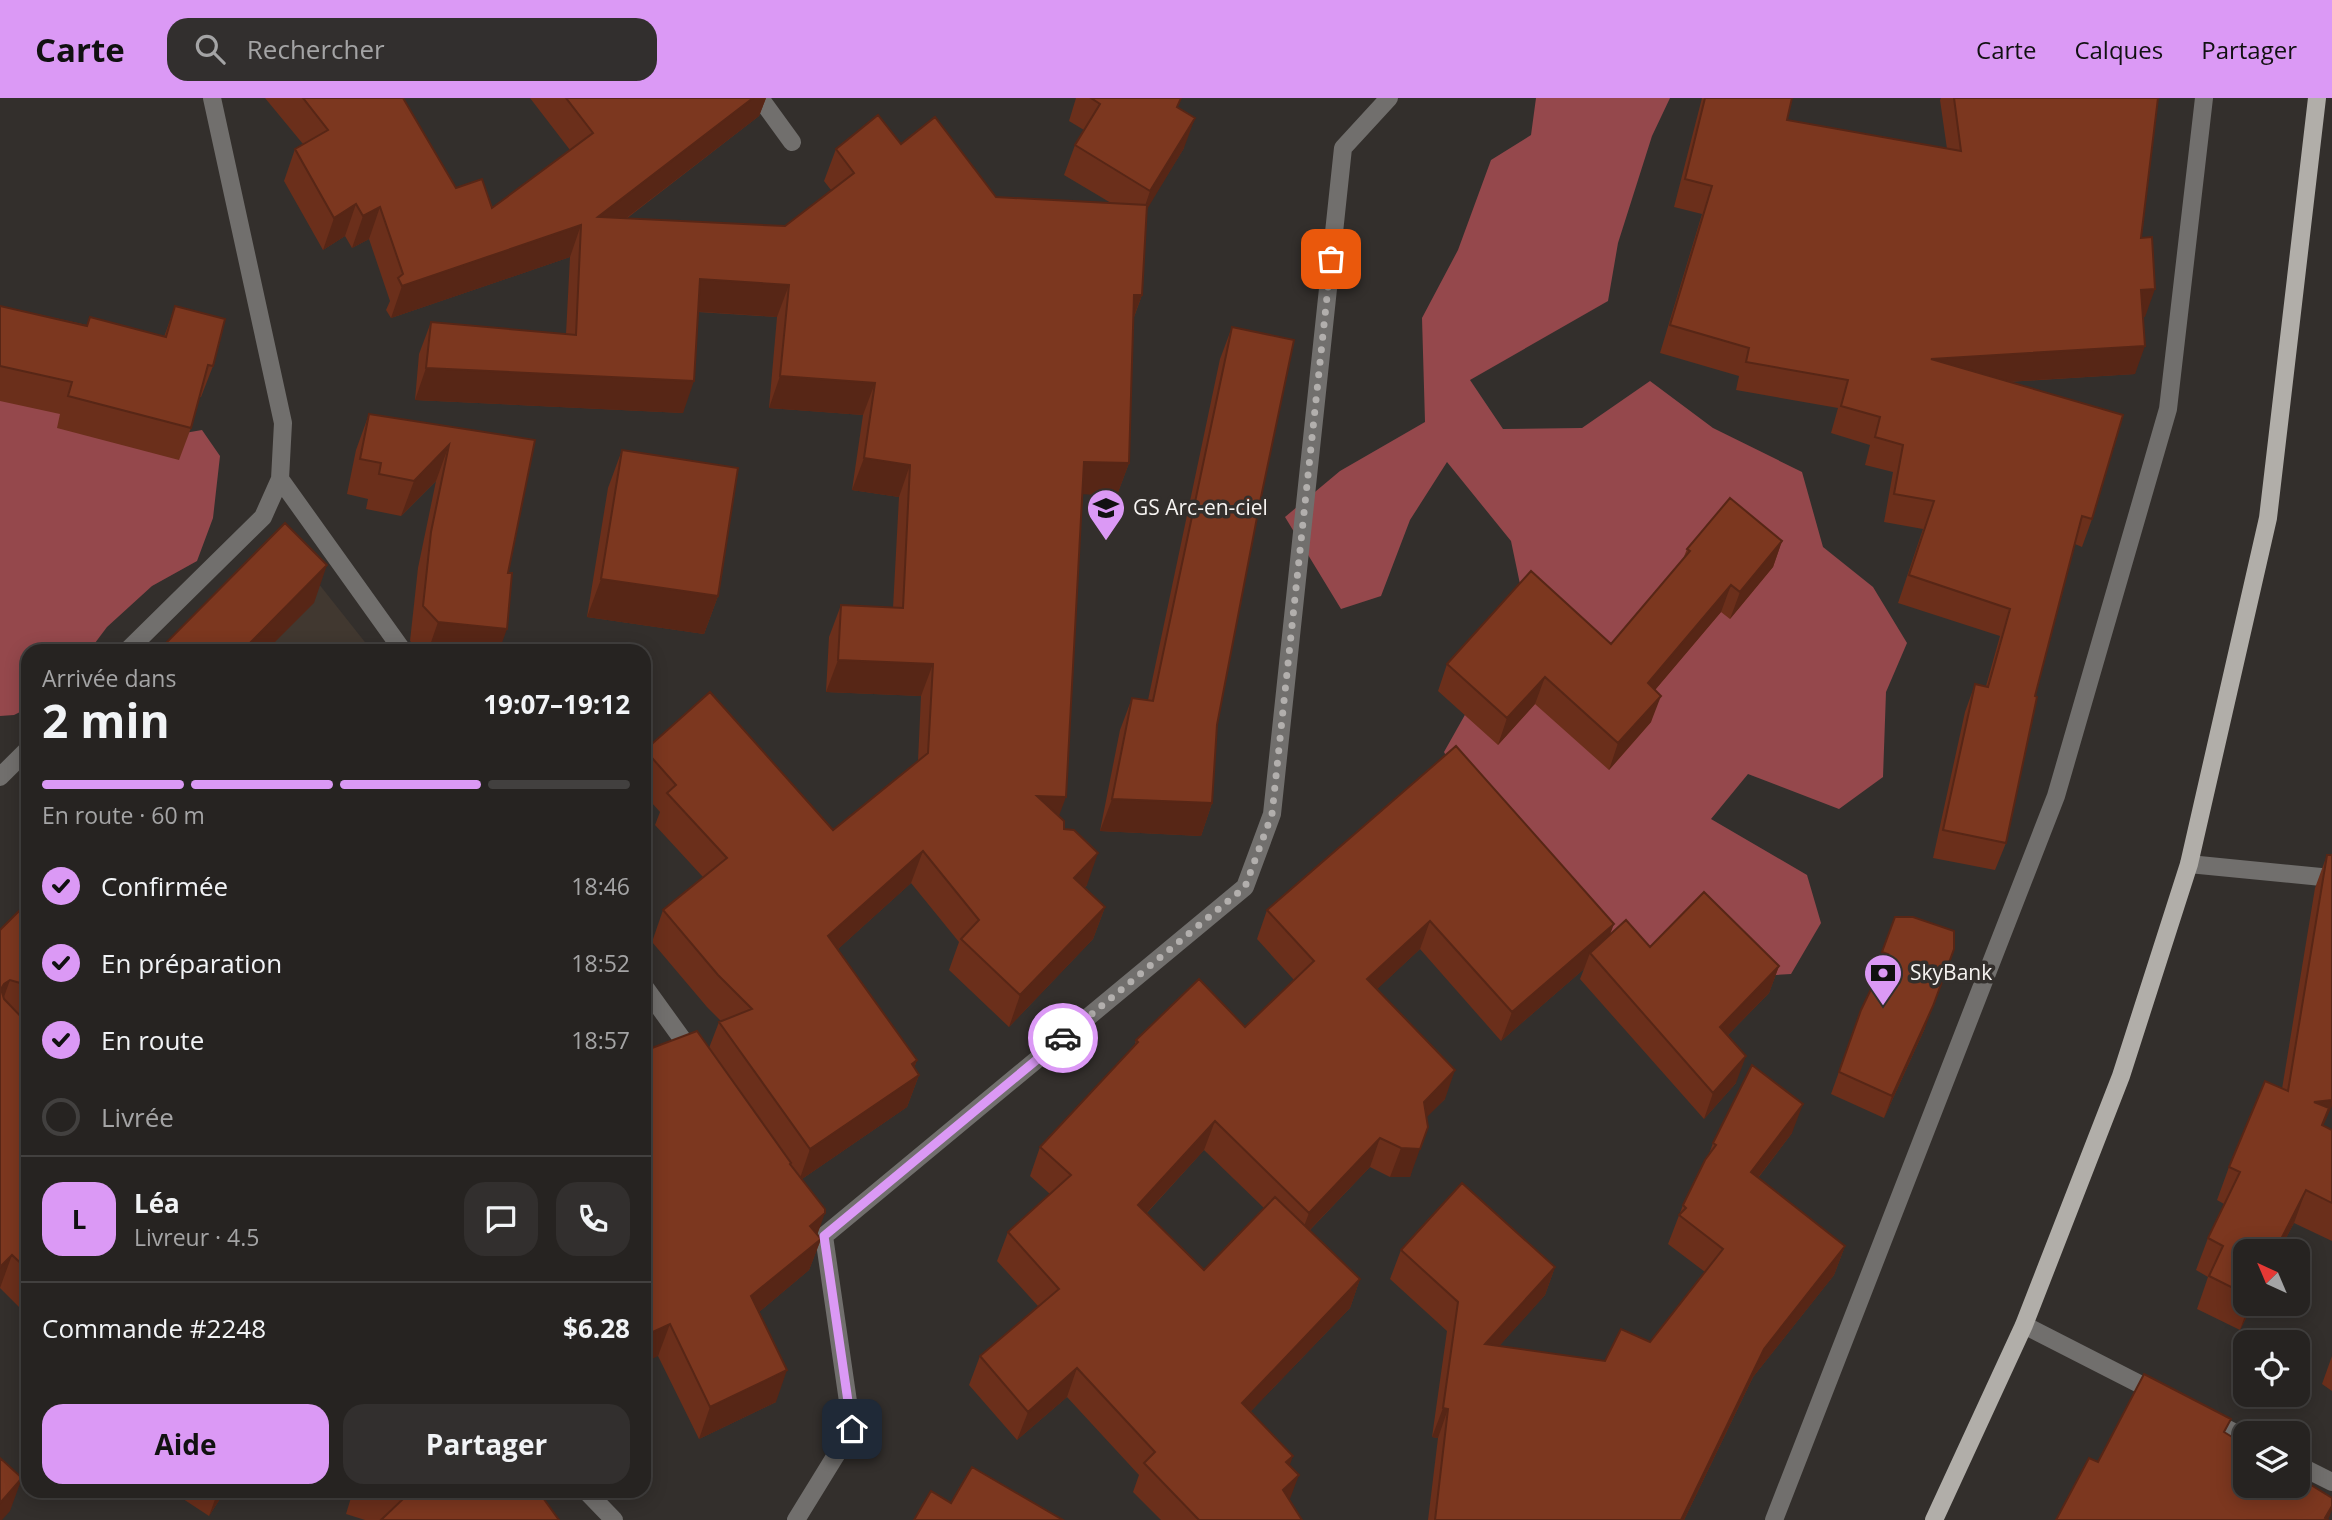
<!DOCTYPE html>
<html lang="fr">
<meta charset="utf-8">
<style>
:root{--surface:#262321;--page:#322f2e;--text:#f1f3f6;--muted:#a4a4a5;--line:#42403f;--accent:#db99f5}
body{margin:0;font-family:"Open Sans",sans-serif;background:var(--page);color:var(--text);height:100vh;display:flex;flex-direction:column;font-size:26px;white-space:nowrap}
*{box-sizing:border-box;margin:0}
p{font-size:23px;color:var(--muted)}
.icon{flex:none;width:38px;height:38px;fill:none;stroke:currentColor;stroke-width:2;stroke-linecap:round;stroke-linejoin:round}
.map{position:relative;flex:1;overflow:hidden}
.drawer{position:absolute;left:21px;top:546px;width:630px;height:854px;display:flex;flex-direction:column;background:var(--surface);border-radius:21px;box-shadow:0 4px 18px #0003,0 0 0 2px var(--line)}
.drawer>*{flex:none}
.needle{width:46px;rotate:316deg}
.controls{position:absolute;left:2233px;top:1141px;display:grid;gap:14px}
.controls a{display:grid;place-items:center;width:77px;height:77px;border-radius:14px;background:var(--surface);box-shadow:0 4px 18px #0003,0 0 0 2px var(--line);font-size:35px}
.pin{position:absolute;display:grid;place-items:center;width:60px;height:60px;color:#fff;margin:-30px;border-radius:14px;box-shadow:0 4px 10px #0006}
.courier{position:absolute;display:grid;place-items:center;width:70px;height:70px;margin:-35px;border:5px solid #db99f5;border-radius:50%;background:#fff;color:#222;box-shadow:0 2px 9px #0007}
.headline em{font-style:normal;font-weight:700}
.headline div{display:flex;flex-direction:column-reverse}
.headline{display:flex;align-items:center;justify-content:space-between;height:119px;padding:0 21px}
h1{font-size:46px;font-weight:700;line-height:52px}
.bar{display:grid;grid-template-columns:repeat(4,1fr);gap:10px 7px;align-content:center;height:84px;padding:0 21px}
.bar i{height:9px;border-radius:5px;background:var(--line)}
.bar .on{background:var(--accent)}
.bar p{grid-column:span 4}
.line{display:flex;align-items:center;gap:18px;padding:0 21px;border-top:2px solid var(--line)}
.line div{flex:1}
.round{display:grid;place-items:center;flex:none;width:74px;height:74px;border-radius:21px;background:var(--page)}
ol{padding:0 21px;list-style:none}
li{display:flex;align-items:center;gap:21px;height:77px}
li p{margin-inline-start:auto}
li .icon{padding:7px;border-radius:50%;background:var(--accent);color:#111;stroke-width:4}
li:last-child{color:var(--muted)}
li i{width:38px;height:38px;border:4px solid var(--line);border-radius:50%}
.primary-button{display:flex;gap:14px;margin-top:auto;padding:14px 21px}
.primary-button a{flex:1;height:80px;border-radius:21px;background:var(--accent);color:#111;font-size:28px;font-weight:700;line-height:80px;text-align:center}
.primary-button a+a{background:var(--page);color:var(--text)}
header{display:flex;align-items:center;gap:42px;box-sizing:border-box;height:98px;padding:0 35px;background:var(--accent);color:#111}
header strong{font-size:33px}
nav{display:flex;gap:38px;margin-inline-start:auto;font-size:24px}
.search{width:490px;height:63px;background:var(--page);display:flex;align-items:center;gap:18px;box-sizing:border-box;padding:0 24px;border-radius:21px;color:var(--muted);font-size:26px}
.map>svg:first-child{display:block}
.built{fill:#413830}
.forest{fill:#95484c}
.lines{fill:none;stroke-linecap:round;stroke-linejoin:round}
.service{stroke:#716f6d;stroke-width:18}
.minor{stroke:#716f6d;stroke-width:18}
.primary{stroke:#b1aea9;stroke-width:18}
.wall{fill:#6b2f1b;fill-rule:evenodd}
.shaded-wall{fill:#572616}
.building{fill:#7c371f;stroke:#572616;stroke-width:2}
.done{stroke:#b2afad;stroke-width:7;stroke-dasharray:0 12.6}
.route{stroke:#db99f5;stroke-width:9}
.labels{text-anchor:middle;stroke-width:7;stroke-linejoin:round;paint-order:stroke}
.poi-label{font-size:21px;fill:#f7f4f2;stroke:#332f2c;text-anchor:start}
</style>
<header>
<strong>Carte</strong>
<div class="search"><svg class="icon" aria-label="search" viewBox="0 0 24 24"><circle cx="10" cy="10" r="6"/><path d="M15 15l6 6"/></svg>Rechercher</div>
<nav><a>Carte</a><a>Calques</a><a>Partager</a></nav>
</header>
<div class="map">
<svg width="2332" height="1422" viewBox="0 0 2332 1422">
<rect width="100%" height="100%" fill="#332f2c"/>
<path class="built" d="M288,447l84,106h-188z"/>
<path class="forest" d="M1536,0h134l-18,38 -34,107 -10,58 -138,79 33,49 79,-1 68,-47 63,47 89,44 21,75 50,40 34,56 -21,49 -3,85 -44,32 -91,-35 -37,45 96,56 14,48 -30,51 -121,7 -169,-124 -57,-105 31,-55 55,-65 -19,-91 -64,-79 -37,58 -29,76 -40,13 -56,-92 55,-46 85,-49 -3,-104 36,-68 33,-90 40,-25z
M0,293l138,50 64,-11 18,26 -7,62 -16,43 -45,25 -45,41 -18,24h-61v57l-14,7 -14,1z"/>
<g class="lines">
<path class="service" d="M760,0l32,44
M586,1393l28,29"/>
<path class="minor" d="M280,381l123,172
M127,553l136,-134 17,-38 3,-56 -71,-325
M0,679l28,-28
M2189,766l143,14
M644,888l49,68
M2024,1227l137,70
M2208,1321l37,19
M2298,1367l34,17
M796,1422l56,-91 -28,-193 421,-349 27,-73 71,-666 46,-50
M1774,1422l282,-724 112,-387 36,-311"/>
<path class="primary" d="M1934,1422l90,-195 97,-249 68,-212 79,-346 49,-420"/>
</g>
<path class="wall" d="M265,0h138l53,90 36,20 78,-58 -40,-52h236l-7,18 -133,103 159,7 46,-36 -7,-9 12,-32 65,-5 95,53 115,6 -47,-28 11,-30 9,-15 -15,-9 7,-23h105l-4,9 7,41 -37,60 -5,87 -9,25 -4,143 -12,32 -34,-1 -24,322 28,69 -3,3 21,19 -12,32 -84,88 -60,-57 10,-28 -48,-59 -73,66 79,111 -3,8 5,7 -12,32 -105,72 16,56 3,4 -12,31 -50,42 17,90 -77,37 -41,-83 51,-308 10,-26 2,-1 -14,-14 -55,-65 11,-32 40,-33 -48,-52 5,-13 -16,-18v-41l1,-3 188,80 85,-69 3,-65 -95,-4 3,-55 12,-32 52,3 6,-111 -47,-7 11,-75 -94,-7 8,-91 -79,-5 -15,101 -268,-13 4,-46 12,-32 135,12 4,-77 -179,61 -5,-8 4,-9 -21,-62 -17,9 -7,-12 -22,14 -39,-69 11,-32 8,-5z
M1702,0h90l-5,22 160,29 -7,-49 1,-2h217l-17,140 4,79h-2l-8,57 -127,8 84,137 -10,28 -7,-3 -40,152 -29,147 -11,27 -62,-12 32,-146 10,-28 11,2 14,-50 -102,-33 25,-74 -39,-7 9,-50 -28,-7 5,-20 -39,-12 7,-25 -102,-18 3,-14 -79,-23 42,-139 -28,-7z
M0,208l87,19 3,-8 74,20 11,-31 38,60 -12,31h-2l-8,31 -12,32 -122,-32 3,-14 -60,-13z
M1232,229l28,175 -43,223 -5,78 -11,33 -101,-5 20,-101 12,-32 16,2 72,-341z
M369,316l166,26 -27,133 -9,78h-79l-10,-10 8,-73 18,-87 -35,35 -35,-7 2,-10 -21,-5 9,-44z
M622,352l96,146 -14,38 -117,-17 21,-129z
M1782,443l-9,26 -43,52 -9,-7 -66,78 -4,32 -42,48 -74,-66 -37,41 -60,-54 9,-27 164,-20 72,-85 4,-10z
M1456,648l153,190 41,11 129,19 -10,27 -41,42 8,48 -32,36 -124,-140 4,-10 -83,72 -81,-92 -43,40 68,110 -19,18 -16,60h-20l-20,-10 -60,63 50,49 -10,29 -100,104 40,54v34l12,20h-141l-28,-28 6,-17 -72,-78 -50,43 -48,-55 11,-29 58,-50 -41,-45 11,-29 42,-38 -20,-18 10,-29 94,-100 2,-7 109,-13 49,-47 -37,-41 10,-29zM1204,1052l60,58 -60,62 -58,-56z
M2327,757l-4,271 9,4v111l-38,-18 -15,28h-34v53h8l-13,26 -43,-21 11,-32 -12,-7 12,-32 16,-34 -7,-4 12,-33 53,-78 33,-201z
M28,804v414l-28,-28v-358z
M1895,819l30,111 -41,90 -53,-24 30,-84 17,-35 -4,-1z
M1792,1035l-34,45 87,68 -11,29 -81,102 -69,143h-256l10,-82 -6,-1 15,-106 -57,-52 11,-29 154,17 -10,28 -46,51 106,15 45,-19 55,-70 -37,-28 15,-39 26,-51 4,-11z
M2332,1258v35l-10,-7z
M171,1393h54l-16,25z
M353,1393h185l21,29h-194l-19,-6z"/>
<path class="shaded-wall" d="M753,0h13l-7,18 -173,133 12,-32z
M1195,20l-11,30 -44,73 10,-30z
M356,106l-11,32 -22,14 11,-32z
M380,109l-11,32 -17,9 11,-32z
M581,127l-11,32 -179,61 11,-32z
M700,181l89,6 -12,32 -89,-6z
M2155,191l-10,28 -14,1 10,-28z
M1134,197h8l-12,32z
M2145,248l-10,28 -214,13 10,-28z
M426,270l268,13 -11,32 -268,-13z
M780,278l95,7 -12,32 -94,-7z
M449,347l-13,36 -35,35 13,-35z
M864,360l46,7 -11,32 -47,-7z
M1084,364l45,1 -12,32 -44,-1z
M1782,443l-9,26 -43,52 10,-27z
M327,467l-13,38 -48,48h-24z
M601,481l117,17 -14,38 -117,-17z
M1731,487l-10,27 -83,98 10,-27z
M438,524l69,7 -8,22h-71z
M838,562l95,4 -12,32 -95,-4z
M1545,579l-10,27 -37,41 9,-27z
M1661,598l-10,26 -42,48 9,-27z
M1037,698l29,1 -12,32z
M1112,701l100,4 -11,33 -101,-5z
M923,753l-12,32 -94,85 11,-32z
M1098,755l-11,32 -24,25 11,-32z
M1105,809l-12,32 -84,88 11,-32z
M1430,823l-10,28 -63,59 10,-29z
M1614,826l-11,29h-13l-6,16 -83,72 11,-29z
M1954,851l-29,79 -41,90 8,-22z
M1779,868l-10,27 -59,60 10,-26z
M10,882l-10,28v-16l4,-8z
M1746,958l-10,27 -32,36 9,-26z
M28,962v22l-6,-16z
M917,962l-8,22 10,-7 -12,32 -108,74 11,-32z
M1455,972l-10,29 -31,31 10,-28z
M2332,1002v6l-12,27 -6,-31z
M1803,1006l-11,29 -52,68 11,-29z
M1215,1023l-11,29 -77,84 11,-29z
M1380,1040l-10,29 -72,75 11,-29z
M1401,1050l19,1 -10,28h-20z
M2306,1092l-12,33 -15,28h-4z
M825,1115l-11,31 7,-5 -12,31 -69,58 11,-32 59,-70z
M1845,1148l-11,29 -81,102 -69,143h-3l83,-171z
M12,1157l-12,33v-21z
M1555,1169l-10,28 -70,78 10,-29z
M1360,1181l-10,29 -119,124 11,-29z
M2249,1206h4l-13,26z
M670,1226l-12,32 -14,7v-27z
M1077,1270l-10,29 -50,43 11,-28z
M787,1272l-11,32 -77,37 11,-32z
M1443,1310l5,1 -10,29 -6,-1z
M1293,1358l-10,28 3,-22z
M1299,1377l-11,29 -5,-14z
M22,1380l-12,33 -8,9h-2v-17z
M218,1393h7l-16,25z
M2332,1408v4l-4,10h-4z"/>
<path class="building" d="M303,0h100l53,90 26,-9 10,29 101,-75 -27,-35h187l-155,119 187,9 69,-53 -18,-24 42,-34 23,29 34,-27 61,80 151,8 -5,90h-8l-5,168 -45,-1 -18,335 -29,-1 27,25v8l10,1 24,23 -24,25 31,29 -85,88 -59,-56 18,-19 -56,-69 -95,85 89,124 -5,4 7,11 -109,74 -91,-127 33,-13 -34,-34 -55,-65 64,-52 -60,-65 9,-8 -31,-35 65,-58 123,138 95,-77 5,-89 -95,-4 3,-55 62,3 7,-143 -46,-7 11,-75 -95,-7 9,-91 -89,-6 -6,102 -268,-13 5,-46 145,13 5,-110 -179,61 -4,-8 5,-4 -23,-67 -17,9 -7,-12 -22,14 -39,-69 33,-19z
M1091,0h90l-4,9 18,11 -45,73 -75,-46 25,-41z
M1705,0h87l-5,22 174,31 -7,-53h204l-17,140 11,-1 3,52 -14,1 4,56 -214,13 192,56 -31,104 -10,-3 -47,180 2,1 -31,146 -63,-13 32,-146 13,3 22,-78 -101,-34 25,-74 -40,-7 9,-49 -28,-8 5,-20 -39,-11 7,-26 -102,-18 3,-14 -79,-23 42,-139 -27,-7z
M0,208l87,20 3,-9 76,20 9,-31 50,13 -12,47 -5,-1 -17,63 -123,-32 4,-14 -72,-16z
M1232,229l62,13 -34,162 -43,223 -5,78 -100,-4 20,-101 21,3z
M369,316l166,26 -27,133h4l-5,56 -69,-7 -15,-16 8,-74 18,-87 -35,36 -35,-7 2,-11 -21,-4z
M622,352l116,18 -20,128 -117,-17z
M1730,400l52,43 -42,51 -9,-7 -83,98 13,13 -43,47 -73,-66 -38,41 -60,-54 84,-93 80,73 79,-93 -3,-2z
M285,425l42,42 -85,86h-84z
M1456,648l158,178 -102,88 -82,-91 -63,58 88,91 -31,32 4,25 -8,22 -19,-1 -21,-10 -71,75 -94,-92 -77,84 66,65 71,-73 85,82 -118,124 51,53 -7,6 13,13 -16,15 19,30h-103l-55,-57 11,-11 -78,-84 -49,44 -48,-56 79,-67 -51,-57 63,-57 -31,-28 98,-105 -2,-2 63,-61 46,48 69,-66 -47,-51z
M2327,757h5v245l-18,2 15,6 -7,17 10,5v73l-26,-13 -31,61h-30v43l-36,-18 14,-30 -15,-8 32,-66 -11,-5 36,-86 23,10z
M1704,794l75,74 -59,61 26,29 -33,37 -123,-140 36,-33 24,27z
M28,804v89l-8,-8 -10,-3 -6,4 -3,5 3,10 24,25v36l-6,6 6,5v199l-16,-15 -12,12v-337z
M1895,819h18l41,14v18l-21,57 -41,90 -53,-24 22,-62 27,-56 -6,-2z
M697,933l94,132 -1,1 35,45v4l-15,13 11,13 -70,57 36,74 -77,37 -40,-83 -26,12v-285z
M1752,967l51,39 -52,68 94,74 -81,103 -83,171h-246l13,-111 -5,-1 15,-106 -57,-52 61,-67 93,84 -70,77 120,17 16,-32 29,13 73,-93 -44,-34 7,-7 -3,-3 22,-45 11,-15 -3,-2z
M2144,1276l87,45 -7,13 21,13v41h53v-9l34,21v8l-7,12 3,2h-272l33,-62 9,4z
M0,1360l22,20 -22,25z
M972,1369l91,53h-149l17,-29 20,12z
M375,1393h163l21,29h-178l21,-20z"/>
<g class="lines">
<path class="done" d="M1063,940l182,-151 27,-73 59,-555"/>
<path class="route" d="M852,1331l-28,-193 239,-198"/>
</g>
<defs>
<symbol id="school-pin" viewBox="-11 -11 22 30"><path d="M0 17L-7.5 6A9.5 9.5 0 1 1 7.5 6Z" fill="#db99f5" stroke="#332f2c"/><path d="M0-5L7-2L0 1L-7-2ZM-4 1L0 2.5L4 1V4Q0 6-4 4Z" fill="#111"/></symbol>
<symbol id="bank-pin" viewBox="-11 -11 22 30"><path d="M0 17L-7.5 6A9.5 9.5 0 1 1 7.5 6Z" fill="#db99f5" stroke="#332f2c"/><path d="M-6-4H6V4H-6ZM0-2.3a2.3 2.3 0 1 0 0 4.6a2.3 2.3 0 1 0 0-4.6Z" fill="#111"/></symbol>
</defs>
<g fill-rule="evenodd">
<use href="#school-pin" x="1084" y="388" width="44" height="60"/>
<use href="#bank-pin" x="1861" y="853" width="44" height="60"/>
</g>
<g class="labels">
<g class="poi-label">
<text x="1133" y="417">GS Arc-en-ciel</text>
<text x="1910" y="882">SkyBank</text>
</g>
</g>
</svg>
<div class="controls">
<a><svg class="needle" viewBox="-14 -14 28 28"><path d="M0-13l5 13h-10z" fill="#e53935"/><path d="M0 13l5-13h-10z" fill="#a4a4a5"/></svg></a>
<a><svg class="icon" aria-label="locate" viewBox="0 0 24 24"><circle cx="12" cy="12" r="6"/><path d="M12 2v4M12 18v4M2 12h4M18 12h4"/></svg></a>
<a><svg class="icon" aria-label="layers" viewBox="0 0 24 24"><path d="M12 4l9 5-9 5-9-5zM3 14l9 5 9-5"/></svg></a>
</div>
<div class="pin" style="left:1331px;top:161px;background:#ea580c"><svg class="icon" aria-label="bag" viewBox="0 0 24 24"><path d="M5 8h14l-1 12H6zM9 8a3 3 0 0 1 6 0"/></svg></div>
<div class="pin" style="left:852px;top:1331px;background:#1f2937"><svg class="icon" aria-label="home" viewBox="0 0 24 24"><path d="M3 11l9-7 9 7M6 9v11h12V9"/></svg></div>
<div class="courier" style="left:1063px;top:940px"><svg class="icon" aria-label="car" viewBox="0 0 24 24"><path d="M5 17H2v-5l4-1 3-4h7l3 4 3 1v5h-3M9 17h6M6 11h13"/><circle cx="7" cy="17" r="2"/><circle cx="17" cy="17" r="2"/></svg></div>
<section class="drawer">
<div class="headline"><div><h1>2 min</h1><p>Arrivée dans</p></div><em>19:07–19:12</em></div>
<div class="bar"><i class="on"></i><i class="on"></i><i class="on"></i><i></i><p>En route · 60 m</p></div>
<ol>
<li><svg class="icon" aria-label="check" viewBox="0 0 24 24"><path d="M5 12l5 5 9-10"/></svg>Confirmée<p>18:46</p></li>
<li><svg class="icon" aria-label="check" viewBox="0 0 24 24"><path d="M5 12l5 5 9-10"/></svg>En préparation<p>18:52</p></li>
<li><svg class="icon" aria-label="check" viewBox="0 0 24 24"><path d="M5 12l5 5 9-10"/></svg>En route<p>18:57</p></li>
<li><i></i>Livrée</li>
</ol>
<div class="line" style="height:126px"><b class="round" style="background:var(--accent);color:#111">L</b><div><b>Léa</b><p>Livreur · 4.5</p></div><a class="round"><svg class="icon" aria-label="chat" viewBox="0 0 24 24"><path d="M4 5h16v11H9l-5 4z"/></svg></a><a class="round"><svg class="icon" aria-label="phone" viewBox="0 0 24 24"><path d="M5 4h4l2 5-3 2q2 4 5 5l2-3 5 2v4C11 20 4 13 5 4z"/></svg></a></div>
<div class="line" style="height:91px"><div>Commande #2248</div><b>$6.28</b></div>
<div class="primary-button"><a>Aide</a><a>Partager</a></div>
</section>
</div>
